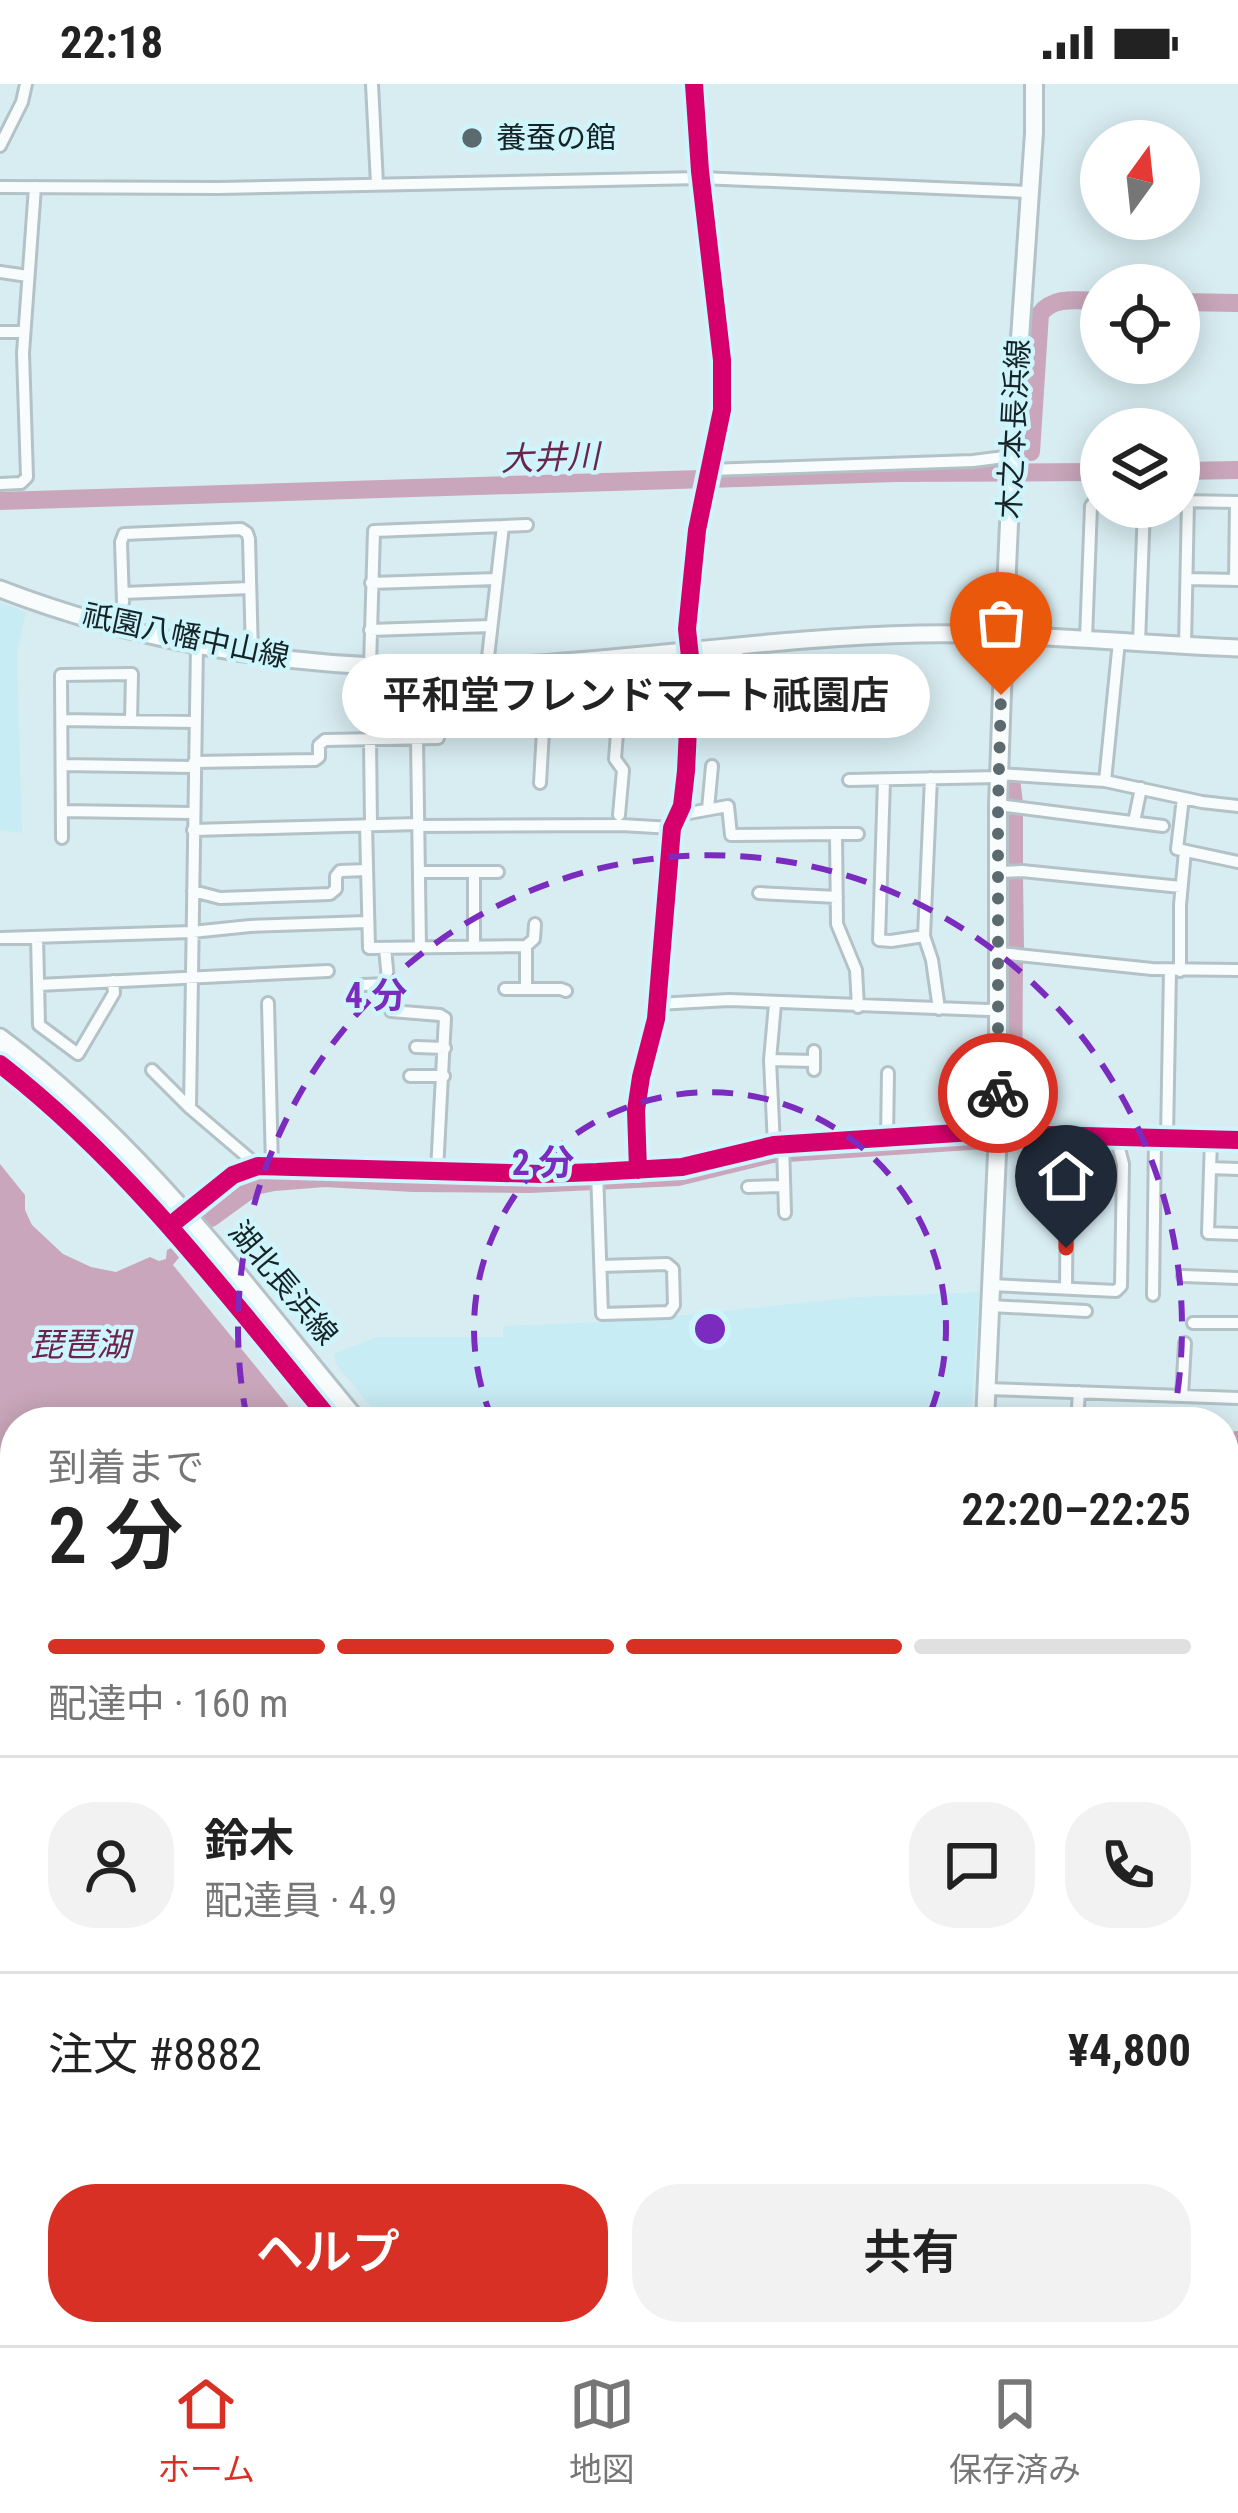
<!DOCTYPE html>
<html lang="ja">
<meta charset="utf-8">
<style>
:root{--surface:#fff;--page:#f2f2f2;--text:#222;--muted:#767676;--line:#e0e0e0;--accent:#d93025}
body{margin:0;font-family:"Roboto Condensed","Noto Sans JP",sans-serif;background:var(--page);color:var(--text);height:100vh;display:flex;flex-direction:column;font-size:45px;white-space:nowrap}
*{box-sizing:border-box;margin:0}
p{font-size:39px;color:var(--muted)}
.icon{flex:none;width:66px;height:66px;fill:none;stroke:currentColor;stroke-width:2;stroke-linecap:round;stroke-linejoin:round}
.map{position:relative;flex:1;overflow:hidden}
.side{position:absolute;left:0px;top:1323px;width:1239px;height:939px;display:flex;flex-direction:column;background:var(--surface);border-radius:48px 48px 0 0;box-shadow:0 6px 30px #0003}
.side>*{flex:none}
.needle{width:78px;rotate:15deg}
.tools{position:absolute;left:1080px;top:36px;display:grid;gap:24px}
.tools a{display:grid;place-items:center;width:120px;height:120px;border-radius:50%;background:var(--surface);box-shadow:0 6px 30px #0003;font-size:60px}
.pin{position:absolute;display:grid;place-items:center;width:102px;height:102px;color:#fff;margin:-123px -51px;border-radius:50% 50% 50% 0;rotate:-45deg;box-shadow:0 0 12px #0007}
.pin .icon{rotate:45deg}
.courier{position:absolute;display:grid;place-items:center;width:120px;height:120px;margin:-60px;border:9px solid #d93025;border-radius:50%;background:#fff;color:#222;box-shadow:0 3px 15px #0007}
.bubble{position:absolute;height:84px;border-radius:42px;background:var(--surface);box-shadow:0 6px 30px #0003;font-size:39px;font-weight:600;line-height:84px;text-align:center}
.head em{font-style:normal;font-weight:600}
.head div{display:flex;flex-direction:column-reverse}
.head{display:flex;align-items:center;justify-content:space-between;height:204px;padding:0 48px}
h1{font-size:78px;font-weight:600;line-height:90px}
.bar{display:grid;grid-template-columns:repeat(4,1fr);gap:18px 12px;align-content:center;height:144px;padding:0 48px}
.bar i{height:15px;border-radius:9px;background:var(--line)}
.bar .active{background:var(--accent)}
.bar p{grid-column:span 4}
.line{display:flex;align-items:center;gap:30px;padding:0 48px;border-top:3px solid var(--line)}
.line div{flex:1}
.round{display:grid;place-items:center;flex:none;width:126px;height:126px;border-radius:48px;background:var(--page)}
.primary-button{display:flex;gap:24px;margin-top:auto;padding:24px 48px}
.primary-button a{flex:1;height:138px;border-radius:48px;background:var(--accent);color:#fff;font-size:48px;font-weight:600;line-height:138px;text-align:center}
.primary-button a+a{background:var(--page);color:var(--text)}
.status{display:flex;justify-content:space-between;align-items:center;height:84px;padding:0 60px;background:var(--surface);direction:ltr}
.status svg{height:33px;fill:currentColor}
.dock{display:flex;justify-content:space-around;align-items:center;height:168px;border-top:3px solid var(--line);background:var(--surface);font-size:33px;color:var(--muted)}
.dock a{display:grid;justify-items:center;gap:6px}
.dock .active{color:var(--accent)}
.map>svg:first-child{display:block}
.built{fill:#c8ecf4}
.green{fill:#d9c6d5}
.water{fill:#c9a6bb}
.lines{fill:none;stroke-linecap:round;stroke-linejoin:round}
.river{stroke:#c9a6bb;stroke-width:18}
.street-casing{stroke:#b2c2c6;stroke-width:16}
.secondary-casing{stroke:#b2c2c6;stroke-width:21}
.primary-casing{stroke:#b2c2c6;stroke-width:22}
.street{stroke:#f9fcfd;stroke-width:10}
.secondary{stroke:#f9fcfd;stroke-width:15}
.primary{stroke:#f9fcfd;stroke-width:16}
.cycleway-casing{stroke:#cef4fc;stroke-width:26}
.cycleway{stroke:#d6006c;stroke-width:18}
.done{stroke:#5a6a6e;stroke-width:12;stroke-dasharray:0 21.6}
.route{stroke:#d93025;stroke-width:15}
.ring{fill:none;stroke:#7b2cbf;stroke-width:6;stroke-dasharray:21 15}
.poi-dot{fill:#5a6a6e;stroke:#cef4fc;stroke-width:4.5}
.labels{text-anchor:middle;stroke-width:9;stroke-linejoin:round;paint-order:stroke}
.poi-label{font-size:30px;fill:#162427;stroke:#cef4fc;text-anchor:start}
.street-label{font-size:30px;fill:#162427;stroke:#cef4fc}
.water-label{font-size:33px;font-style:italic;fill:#6b254c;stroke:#cef4fc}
.centre{fill:#7b2cbf;stroke:#cef4fc;stroke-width:6}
.ring-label{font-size:36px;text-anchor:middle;font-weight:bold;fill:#7b2cbf;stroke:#cef4fc;stroke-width:9;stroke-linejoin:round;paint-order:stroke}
</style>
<div class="status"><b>22:18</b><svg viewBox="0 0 49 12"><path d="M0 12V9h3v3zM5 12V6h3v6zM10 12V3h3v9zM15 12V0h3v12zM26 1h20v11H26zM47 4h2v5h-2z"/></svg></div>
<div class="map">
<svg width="1238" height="2261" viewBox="0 0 1238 2261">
<rect width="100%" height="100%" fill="#d8edf2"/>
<path class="built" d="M0,518l26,10 -9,41 5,180 -22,-3z
M979,1208l-8,130h-588l-47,-58 -2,-10 43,-17h126v-11l125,-5 230,-24z"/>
<path class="green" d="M1224,2213l14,16v32h-447l-1,-14h434z"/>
<path class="water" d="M0,1080l25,31v15l7,15 31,29 28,13 25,5 34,-15 9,4 7,-2 1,-9 12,-6 6,6 -12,15 128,157h-286v909h758l5,14h-778z"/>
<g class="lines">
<path class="river" d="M1179,218l59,1
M1031,368l9,-138c14,-19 39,-13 61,-13
M1179,387l59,-1
M0,417l896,-28 205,-1
M1011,695l3,24
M1014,727v54
M1014,791l1,73
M1013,1032l1,-157
M211,1134l44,-32 19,-4 51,-4 88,5 117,1 148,-7 94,-23 213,-14
M1224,1358l14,-2"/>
<defs>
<path id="street" d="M372,0l5,100
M0,62l22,-44 4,-18
M0,103l218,1 483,-10 328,14
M0,188l28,4
M0,248h24
M709,386l264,-9 39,-5
M0,400l21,-1 6,-6 -4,-124 12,-166
M1179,417l59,1
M503,442l24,-1
M1187,495l51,1
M1235,496l1,-78
M371,499l126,-4
M123,509l127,-5
M116,542l7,-24 -2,-60 3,-8 117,-5 6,4 2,6 3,115
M370,546l120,-4
M1086,555l5,-133 4,-5h6
M1139,559l5,-136
M1185,562l3,-145
M370,582l4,-135 129,-5 -16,140
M651,606l38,3
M62,636l133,2
M734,645l4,-83
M370,655l1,86
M417,655l3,209
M194,678l121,-2 4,-3v-12l6,-5 113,-2 5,-71
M62,681l131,2
M999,690l106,7 97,21 36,4
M849,696l150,-3
M884,696l-5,160 12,1 33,-5 7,-158
M1105,697l14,-140
M540,699l7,-121
M1183,714l-6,51 61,13
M998,721l165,21
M708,725l4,-43
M62,727l131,2
M619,731l4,-45 -8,-11 8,-104
M678,731l50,-9 3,29 105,-1 1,90 19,46 2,37
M1134,738l7,-34
M366,741l3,123 157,-2v43
M418,742l203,-1 51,3
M193,746l225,-6
M836,750h22
M62,754l-1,-163 71,-1 -1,47
M419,788h55v75
M474,788h24
M999,788l23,-1 159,16
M193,807l27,7 110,-4 6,-5v-13l4,-5 27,-1
M759,809l78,4
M924,852l8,24 7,49
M37,853l2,88 39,29 36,-61 -1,-12
M0,854l192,-6 58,-6 117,-4
M526,862l8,-7 1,-15
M385,864l6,63 49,4 5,3 -8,153
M1000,869l152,16 86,1
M1180,887v-66l5,-54
M38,901l290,-14
M361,901l27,-1
M505,905h56l5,2
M268,919l4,164
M657,920l72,-4 259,10 11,-2
M416,963l29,1
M770,976l44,1
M152,986l38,38 68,58
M814,986v-19
M410,992h34
M190,1024l7,-463
M887,1053l1,-64
M1167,1054l3,-168
M1211,1055l-3,94 30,1
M783,1060l2,69
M774,1061l-4,-85 5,-56
M1210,1084l28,1
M638,1086l-2,-60 5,-33 15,-58 16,-191 10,-22 4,-35 5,-105 -4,-37 10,-99 25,-120v-50l-22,-189 -6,-87
M597,1088l5,142 67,-2 5,-7 -1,-36 -6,-5 -66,2
M748,1103l36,-1
M182,1133l51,-42 25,-9 283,8 56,-2 85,-5 92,-22 214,-14 21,3 229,6
M1183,1192l55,2
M991,1201l125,6 5,-5 2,-122 -7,-27
M1066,1205l1,-124 10,-29
M1153,1211l2,-157
M990,1222l96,5
M1193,1239h45
M987,1305l251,9
M1182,1312l3,-53
M1077,1338l2,-30
M1224,1387l14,-2
M1224,1497l14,1
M1224,1594h14
M1224,1758l14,1
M1224,1831l14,1
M1224,1877l14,2
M1224,1918l14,-3
M1225,1989l13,65"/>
<path id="secondary" d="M0,505c130,50 271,76 410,78 170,4 339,-30 509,-33 107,-2 213,10 319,14
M0,953c142,105 247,250 359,385
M0,970c136,100 236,238 342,368"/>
<path id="primary" d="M985,1338l13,-290v-327l6,-169 8,-180 22,-323v-49
M1224,1976l14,-2
M1224,2186l14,11"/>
</defs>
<use href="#street" class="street-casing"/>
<use href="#secondary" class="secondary-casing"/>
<use href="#primary" class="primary-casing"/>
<use href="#street" class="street"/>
<use href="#secondary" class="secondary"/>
<use href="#primary" class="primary"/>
<defs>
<path id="cycleway" d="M0,980c130,101 228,232 332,358
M638,1086l-2,-60 5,-33 15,-58 16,-191 10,-22 4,-35 5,-105 -4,-37 10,-99 25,-120v-50l-22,-189 -6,-87
M177,1136l56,-45 25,-9 283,8 56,-2 85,-5 92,-22 214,-14 21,3 229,6"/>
</defs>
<use href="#cycleway" class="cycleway-casing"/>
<use href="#cycleway" class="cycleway"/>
</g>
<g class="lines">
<path class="done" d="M998,1009v-288l3,-110"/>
<path class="route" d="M998,1009v39l79,4 -11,29v83"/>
</g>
<g class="ring">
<path d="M493 1337A236 236 0 1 1 927 1337"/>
<path d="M247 1335A472 472 0 1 1 1173 1335"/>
</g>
<circle class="poi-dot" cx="472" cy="54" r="12"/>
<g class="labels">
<g class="poi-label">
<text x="496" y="64">養蚕の館</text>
</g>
<g class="street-label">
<text transform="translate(1014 345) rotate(-87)" y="10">木之本長浜線</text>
<text transform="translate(186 552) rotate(12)" y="10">祇園八幡中山線</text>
<text transform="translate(283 1199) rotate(50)" y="10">湖北長浜線</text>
</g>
<g class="water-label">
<text transform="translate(550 373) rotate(-2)" y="12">大井川</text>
<text x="80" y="1272">琵琶湖</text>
</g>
</g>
<circle cx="710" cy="1245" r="18" class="centre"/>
<g class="ring-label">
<text x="376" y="924">4 分</text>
<text x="543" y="1091">2 分</text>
</g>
</svg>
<div class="tools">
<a><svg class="needle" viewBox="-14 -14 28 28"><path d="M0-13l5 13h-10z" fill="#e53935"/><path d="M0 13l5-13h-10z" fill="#767676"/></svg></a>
<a><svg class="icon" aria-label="locate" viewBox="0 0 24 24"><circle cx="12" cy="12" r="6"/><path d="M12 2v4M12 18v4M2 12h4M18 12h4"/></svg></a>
<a><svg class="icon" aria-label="layers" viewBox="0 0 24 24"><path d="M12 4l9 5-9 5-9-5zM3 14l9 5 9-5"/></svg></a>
</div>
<div class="pin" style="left:1001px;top:611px;background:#ea580c"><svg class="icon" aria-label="bag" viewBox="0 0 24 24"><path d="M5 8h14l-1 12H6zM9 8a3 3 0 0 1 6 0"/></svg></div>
<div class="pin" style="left:1066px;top:1164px;background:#1f2937"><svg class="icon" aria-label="home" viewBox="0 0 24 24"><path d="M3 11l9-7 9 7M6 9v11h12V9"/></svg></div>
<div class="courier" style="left:998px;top:1009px"><svg class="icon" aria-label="bike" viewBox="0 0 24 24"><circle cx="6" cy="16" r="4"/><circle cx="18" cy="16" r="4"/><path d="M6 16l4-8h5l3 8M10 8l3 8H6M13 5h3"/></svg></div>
<div class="bubble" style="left:342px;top:570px;width:588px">平和堂フレンドマート祇園店</div>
<section class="side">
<div class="head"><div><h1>2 分</h1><p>到着まで</p></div><em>22:20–22:25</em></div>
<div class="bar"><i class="active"></i><i class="active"></i><i class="active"></i><i></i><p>配達中 · 160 m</p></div>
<div class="line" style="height:216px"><a class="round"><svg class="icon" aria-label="person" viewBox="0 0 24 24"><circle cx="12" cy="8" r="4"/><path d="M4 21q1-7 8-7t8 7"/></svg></a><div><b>鈴木</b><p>配達員 · 4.9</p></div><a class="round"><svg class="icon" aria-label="chat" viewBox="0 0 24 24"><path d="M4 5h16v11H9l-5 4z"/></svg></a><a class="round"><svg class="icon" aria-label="phone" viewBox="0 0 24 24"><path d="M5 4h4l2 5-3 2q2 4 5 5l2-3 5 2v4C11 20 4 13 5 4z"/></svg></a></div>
<div class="line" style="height:156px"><div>注文 #8882</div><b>¥4,800</b></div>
<div class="primary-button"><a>ヘルプ</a><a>共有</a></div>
</section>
</div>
<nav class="dock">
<a class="active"><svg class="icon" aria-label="home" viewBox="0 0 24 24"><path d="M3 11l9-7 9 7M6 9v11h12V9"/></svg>ホーム</a>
<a><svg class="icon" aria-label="map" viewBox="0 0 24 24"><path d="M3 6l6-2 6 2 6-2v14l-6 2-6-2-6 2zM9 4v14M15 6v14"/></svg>地図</a>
<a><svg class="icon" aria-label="saved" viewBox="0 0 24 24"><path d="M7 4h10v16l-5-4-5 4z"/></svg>保存済み</a>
</nav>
